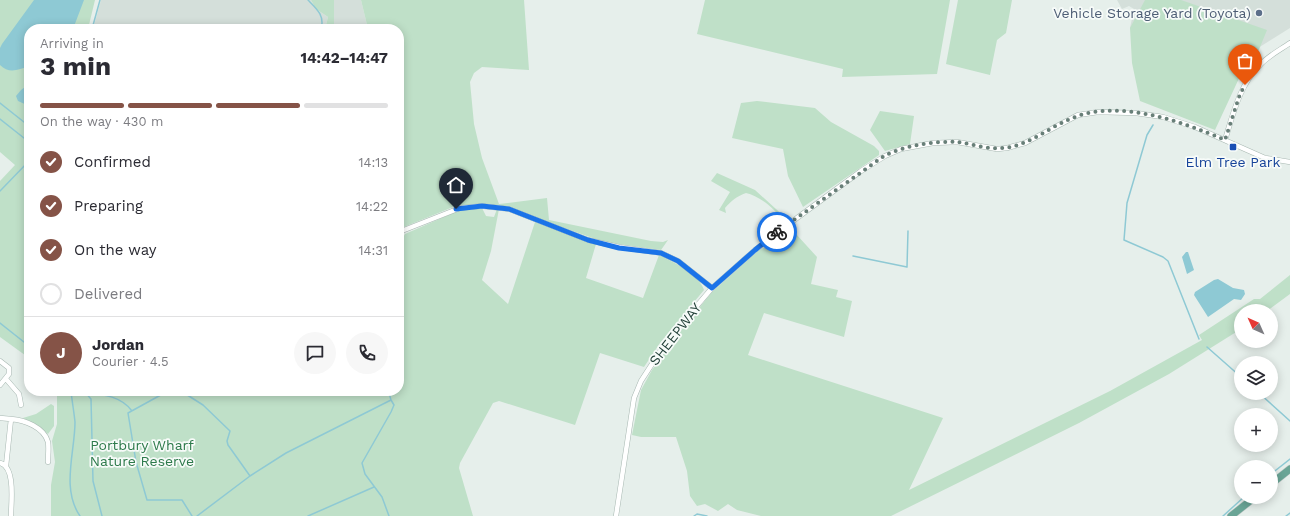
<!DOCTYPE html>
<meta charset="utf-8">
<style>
:root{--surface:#fff;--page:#f7f7f7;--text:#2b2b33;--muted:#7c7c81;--line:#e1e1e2;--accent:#855347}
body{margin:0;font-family:"Work Sans",sans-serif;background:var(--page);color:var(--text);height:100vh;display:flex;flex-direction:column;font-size:15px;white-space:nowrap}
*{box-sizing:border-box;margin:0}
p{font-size:13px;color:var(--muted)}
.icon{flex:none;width:22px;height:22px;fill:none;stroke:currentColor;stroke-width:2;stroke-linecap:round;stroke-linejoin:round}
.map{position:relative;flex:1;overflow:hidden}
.drawer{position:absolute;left:24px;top:24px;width:380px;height:372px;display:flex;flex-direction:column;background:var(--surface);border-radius:16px;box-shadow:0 2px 10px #0003}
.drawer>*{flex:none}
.needle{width:26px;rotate:315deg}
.controls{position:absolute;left:1234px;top:304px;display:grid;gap:8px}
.controls a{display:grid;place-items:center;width:44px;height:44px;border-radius:50%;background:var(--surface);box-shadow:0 2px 10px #0003;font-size:20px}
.pin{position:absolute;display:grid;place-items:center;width:34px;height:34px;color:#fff;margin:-41px -17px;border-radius:50% 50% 50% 0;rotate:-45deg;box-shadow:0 0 4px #0007}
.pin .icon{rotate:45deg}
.courier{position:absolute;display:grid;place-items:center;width:40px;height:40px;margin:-20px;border:3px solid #1a73e8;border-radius:50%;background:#fff;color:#222;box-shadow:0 1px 5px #0007}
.overview em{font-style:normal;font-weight:700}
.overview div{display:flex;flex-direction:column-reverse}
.overview{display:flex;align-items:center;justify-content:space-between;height:68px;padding:0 16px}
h1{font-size:26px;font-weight:700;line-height:30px}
.bar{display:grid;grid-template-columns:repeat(4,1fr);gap:6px 4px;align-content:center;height:48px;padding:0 16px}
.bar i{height:5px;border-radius:3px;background:var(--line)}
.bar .active{background:var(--accent)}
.bar p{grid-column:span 4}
.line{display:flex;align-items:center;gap:10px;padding:0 16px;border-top:1px solid var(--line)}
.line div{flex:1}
.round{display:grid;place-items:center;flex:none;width:42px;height:42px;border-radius:21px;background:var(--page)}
ol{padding:0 16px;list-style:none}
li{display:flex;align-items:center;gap:12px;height:44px}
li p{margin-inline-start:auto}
li .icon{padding:4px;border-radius:50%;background:var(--accent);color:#fff;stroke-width:4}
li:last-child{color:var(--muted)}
li i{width:22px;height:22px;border:2px solid var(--line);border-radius:50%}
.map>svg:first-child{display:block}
.built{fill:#d4dfda}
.green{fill:#bfe0c8}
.water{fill:#8ec9d4}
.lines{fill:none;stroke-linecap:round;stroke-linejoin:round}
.stream{stroke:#8ec9d4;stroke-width:1.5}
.street-casing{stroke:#a8b8b2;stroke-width:5.5}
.primary-casing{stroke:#c2cac8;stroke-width:8}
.street{stroke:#fff;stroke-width:4.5}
.primary{stroke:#6aa596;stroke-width:7}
.done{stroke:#687f78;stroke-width:4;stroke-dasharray:0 7.2}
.route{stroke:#1a73e8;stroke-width:5}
.service-dot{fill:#5c6f8a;stroke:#f7fbf9;stroke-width:1.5}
.transit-dot{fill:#1a4fb4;stroke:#f7fbf9;stroke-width:1.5}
.labels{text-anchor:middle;stroke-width:3.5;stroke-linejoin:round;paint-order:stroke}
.service-label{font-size:14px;fill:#4e5e75;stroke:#f7fbf9;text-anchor:end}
.transit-label{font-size:14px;fill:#164399;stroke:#f7fbf9}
.street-label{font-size:14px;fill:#24423a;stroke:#f7fbf9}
.park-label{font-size:14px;fill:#2d7a4b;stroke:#f7fbf9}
</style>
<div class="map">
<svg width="1290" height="516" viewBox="0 0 1290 516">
<rect width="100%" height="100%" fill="#e6efeb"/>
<path class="built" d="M101,0h210l5,9 12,8 -3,12h-232z
M334,0h27l7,29h-34z
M1117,0h173v28l-40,25 -120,-25 4,-19 -5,-3 -7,3z"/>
<path class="green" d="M0,0h95l-7,29h-59v329l-29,-21v-156l15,-16 -15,-13z
M311,0h23v29h-9l3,-12 -12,-8z
M361,0h163l5,70 -47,-3 -8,6 -4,9 4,42 8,34 17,46 48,-6 2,22 102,21 12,1 5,-2 -7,10 -57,-8 -105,-37h-41l-59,24v-200h-31z
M705,0h245l-13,74 -95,3 1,-8 -146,-35z
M958,0h54l-6,33 -9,7 -7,35 -44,-11z
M1145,0h36l86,30 -9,22 -10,7 -33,71 -75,-29 -8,-38 -2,-35z
M757,101l58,7 16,14 43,24 5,5v4l-76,52 -15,-31 -5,-27 -51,-11 9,-35z
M880,111l34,5 -4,28 -25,7 -15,-21z
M717,173l38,17 33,30 -8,6 2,-6c-7,-12 -23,-24 -36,-27 -9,3 -15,8 -21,15l1,5 -7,-3 11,-18 -19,-11z
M482,208l4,8 8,1 3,-8h2l-8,42 -9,29 26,24 27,-82 61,22 -10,34 57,20 16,-43c13,6 41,20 45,35l-44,53 -16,24 -44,-14 -25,72 -76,-24 -6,2 -33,60 -1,5 14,48h-422v-31l4,-23 -3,-21 5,-17v-33h342v-146l6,-11 55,-24z
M796,234l21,23 -6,27 27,6 -2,7 16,4 -8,36 -80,-24 -16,42 195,63 -34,72 201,-99 92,-51 -3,-5 55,-36h6l30,-24v19l-23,17h-26v18l-72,45 -90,49 -188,93h-130l-24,-6 -9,-6 -10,7 -13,-7 -8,2 -7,-10 -3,-25 -11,-34h-35l-9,-2 9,-45 11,-20 26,-36 34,-42 48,-43 18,-4z
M51,404l3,2v20l-6,8 -11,-9 -14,-7 13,-4z"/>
<path class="water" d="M34,0h50l-11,29h-44v37c-11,4 -20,8 -29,-1v-17l2,-4z
M29,84v22l-11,-5 -2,-5 5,-6z
M1186,252h2l6,18 -7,4 -5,-17z
M1218,279l15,9 11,2 1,4 -4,6 -7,-1 -26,18 -14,-22 1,-3 19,-12z"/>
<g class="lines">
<path class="stream" d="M308,0c9,9 17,16 13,29
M92,29l8,-29
M0,103l29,23
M0,119l29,23
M1153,125l-6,10 -20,68 -3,37 39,17 5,4 31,78
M0,191l29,-30
M853,256l54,11 1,-36
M0,323l29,23
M1207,347l34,30
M71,391c1,10 3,21 4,31 0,30 -14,67 5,94
M84,391l7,8 2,82 9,35
M168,391l-40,22 8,49 11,38h35l10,16
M181,391l22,14 27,26 -3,10 1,4 22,31 -53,40
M384,391l5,2 2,7
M87,393c17,1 35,4 45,18
M1259,393l31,28
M1271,474l19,-15
M250,476l36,-23 105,-53 3,5 -3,7 -29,51 3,11 17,23 7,19
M308,516l66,-29
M694,516l3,-2 10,2
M1223,516l21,-19
M1286,516l4,-3"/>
<defs>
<path id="street" d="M1225,140c8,-26 15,-56 35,-75 8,-9 20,-15 30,-22
M399,232l61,-24 22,-2 27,3 79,31 31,7 42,6 17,8 34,27
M0,361l9,7v6l-9,11
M6,379l13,15 2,11
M0,418l11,1 -5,47
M11,419c13,1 33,8 37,23 1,6 0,13 0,20
M0,463c16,4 11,40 11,53
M616,516l18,-118 7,-17 26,-40 45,-53 43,-38 42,-32 64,-47 24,-15 16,-7 32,-6 24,-1 40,7 10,-1 18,-5 53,-28 20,-3 38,1 27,4 32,10 70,31 25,4"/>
<path id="primary" d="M1271,484l19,-15
M1231,516l24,-19"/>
</defs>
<use href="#street" class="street-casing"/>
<use href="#primary" class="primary-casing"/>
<use href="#street" class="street"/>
<use href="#primary" class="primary"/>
</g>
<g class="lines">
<path class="done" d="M777,232l107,-76c22,-11 50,-15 74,-14 15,2 31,8 45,6 25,-2 45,-20 67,-29 47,-21 111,2 155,21l15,-46 5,-9"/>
<path class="route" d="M456,209l26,-3 27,3 79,31 31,8 42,5 17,8 34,27 43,-38 22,-18"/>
</g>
<circle class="service-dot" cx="1259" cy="13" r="4"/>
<rect class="transit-dot" x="1229" y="143" width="8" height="8" rx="2"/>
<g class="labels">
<g class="service-label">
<text x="1251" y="18">Vehicle Storage Yard (Toyota)</text>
</g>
<g class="transit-label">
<text x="1233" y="167">Elm Tree Park</text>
</g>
<g class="street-label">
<text transform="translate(675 334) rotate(-52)" y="5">SHEEPWAY</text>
</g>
<g class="park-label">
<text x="142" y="450">Portbury Wharf<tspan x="142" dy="16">Nature Reserve</tspan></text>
</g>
</g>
</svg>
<div class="controls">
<a><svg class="needle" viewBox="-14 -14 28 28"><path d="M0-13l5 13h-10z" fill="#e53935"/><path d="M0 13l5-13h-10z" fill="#7c7c81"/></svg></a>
<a><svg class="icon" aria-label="layers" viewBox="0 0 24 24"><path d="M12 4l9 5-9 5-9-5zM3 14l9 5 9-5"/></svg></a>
<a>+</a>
<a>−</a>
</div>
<div class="pin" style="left:1245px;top:85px;background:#ea580c"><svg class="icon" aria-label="bag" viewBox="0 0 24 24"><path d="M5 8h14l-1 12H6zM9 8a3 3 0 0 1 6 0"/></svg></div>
<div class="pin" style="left:456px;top:209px;background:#1f2937"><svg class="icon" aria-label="home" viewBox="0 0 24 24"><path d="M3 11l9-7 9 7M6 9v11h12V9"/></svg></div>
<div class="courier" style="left:777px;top:232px"><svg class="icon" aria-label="bike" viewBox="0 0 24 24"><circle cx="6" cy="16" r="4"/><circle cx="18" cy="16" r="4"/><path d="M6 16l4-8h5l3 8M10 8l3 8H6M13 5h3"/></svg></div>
<section class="drawer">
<div class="overview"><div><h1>3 min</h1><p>Arriving in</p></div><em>14:42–14:47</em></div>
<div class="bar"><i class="active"></i><i class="active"></i><i class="active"></i><i></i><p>On the way · 430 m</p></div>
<ol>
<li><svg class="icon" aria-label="check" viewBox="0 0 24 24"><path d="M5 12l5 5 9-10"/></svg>Confirmed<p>14:13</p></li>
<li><svg class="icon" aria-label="check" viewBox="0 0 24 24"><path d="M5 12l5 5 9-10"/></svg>Preparing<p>14:22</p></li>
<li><svg class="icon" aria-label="check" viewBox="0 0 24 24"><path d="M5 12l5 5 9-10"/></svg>On the way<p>14:31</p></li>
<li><i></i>Delivered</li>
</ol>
<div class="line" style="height:72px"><b class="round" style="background:var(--accent);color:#fff">J</b><div><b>Jordan</b><p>Courier · 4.5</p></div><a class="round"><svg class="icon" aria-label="chat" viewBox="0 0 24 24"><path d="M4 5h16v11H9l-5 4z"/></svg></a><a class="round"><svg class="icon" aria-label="phone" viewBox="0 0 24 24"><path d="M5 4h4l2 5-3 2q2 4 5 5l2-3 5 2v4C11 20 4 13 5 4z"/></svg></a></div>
</section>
</div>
